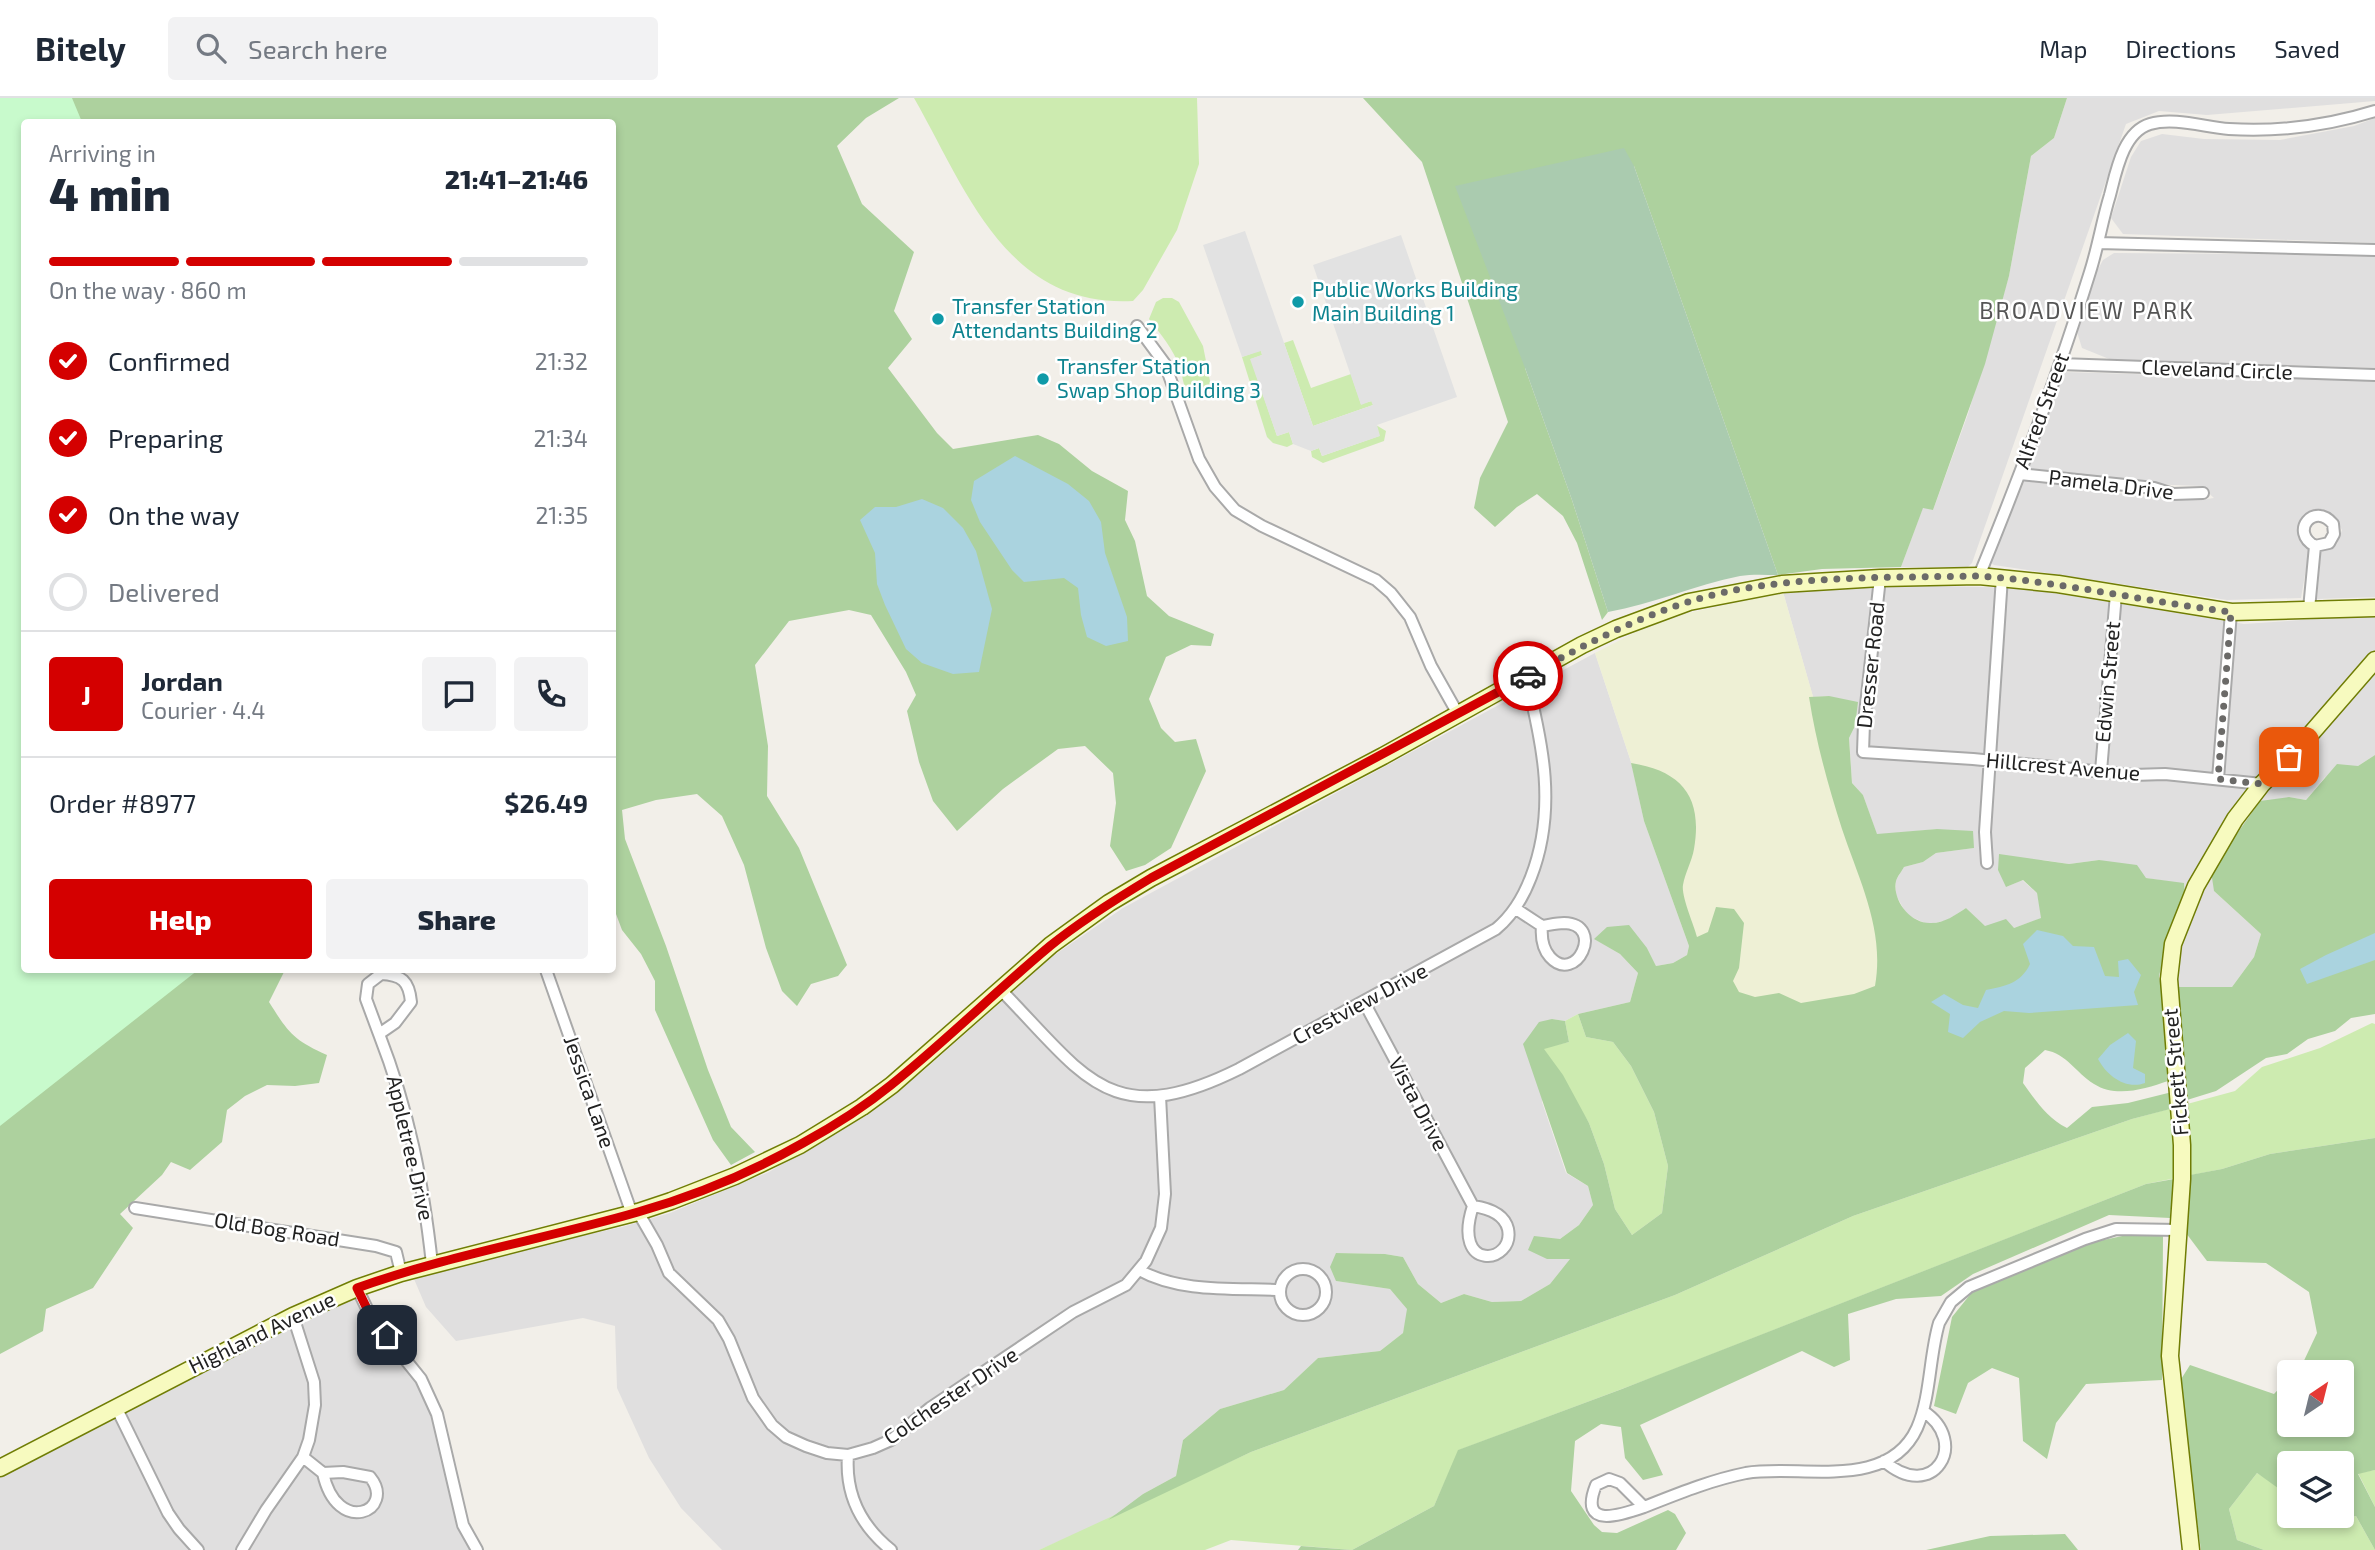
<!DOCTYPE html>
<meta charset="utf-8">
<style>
:root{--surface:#fff;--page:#f2f2f3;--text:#1f2937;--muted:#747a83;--line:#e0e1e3;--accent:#d40000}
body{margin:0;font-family:"Exo 2",sans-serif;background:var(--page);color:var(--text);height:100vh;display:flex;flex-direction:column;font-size:26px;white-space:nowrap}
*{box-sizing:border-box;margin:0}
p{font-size:23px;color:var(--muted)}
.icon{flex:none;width:38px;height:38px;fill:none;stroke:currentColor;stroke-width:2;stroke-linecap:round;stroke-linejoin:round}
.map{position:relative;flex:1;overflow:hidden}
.sheet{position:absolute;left:21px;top:21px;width:595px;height:854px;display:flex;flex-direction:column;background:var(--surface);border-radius:7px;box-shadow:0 4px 10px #0003}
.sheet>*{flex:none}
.needle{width:46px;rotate:35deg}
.controls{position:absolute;left:2277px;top:1262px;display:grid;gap:14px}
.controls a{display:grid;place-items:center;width:77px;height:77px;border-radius:7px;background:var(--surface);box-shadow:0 4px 10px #0003;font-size:35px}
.pin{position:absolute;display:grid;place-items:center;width:60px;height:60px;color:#fff;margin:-30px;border-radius:14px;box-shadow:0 4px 10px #0006}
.courier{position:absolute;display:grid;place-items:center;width:70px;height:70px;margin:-35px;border:5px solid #d40000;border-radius:50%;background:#fff;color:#222;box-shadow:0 2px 9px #0007}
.head em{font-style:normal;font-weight:800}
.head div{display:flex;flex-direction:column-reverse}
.head{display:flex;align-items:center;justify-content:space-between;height:119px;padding:0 28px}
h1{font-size:46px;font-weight:800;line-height:52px}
.bar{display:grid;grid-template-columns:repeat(4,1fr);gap:10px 7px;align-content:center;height:84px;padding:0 28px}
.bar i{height:9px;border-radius:5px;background:var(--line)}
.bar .active{background:var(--accent)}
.bar p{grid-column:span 4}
.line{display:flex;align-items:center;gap:18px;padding:0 28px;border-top:2px solid var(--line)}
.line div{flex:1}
.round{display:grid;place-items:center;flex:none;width:74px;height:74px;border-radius:7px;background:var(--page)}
ol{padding:0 28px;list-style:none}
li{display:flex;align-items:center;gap:21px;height:77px}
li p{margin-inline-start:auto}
li .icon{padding:7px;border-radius:50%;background:var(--accent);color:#fff;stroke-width:4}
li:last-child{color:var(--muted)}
li i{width:38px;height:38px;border:4px solid var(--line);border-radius:50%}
.cta{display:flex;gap:14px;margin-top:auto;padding:14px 28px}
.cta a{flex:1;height:80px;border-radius:7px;background:var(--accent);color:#fff;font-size:28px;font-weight:800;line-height:80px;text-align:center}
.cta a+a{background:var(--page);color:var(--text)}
header{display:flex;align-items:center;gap:42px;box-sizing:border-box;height:98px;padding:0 35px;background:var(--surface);border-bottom:2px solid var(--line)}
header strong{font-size:33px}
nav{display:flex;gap:38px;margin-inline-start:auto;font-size:24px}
.search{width:490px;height:63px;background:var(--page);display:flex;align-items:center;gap:18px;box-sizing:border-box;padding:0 24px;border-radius:7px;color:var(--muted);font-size:26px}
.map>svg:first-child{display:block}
.residential{fill:#e0dfdf}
.farmland{fill:#eef0d5}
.grass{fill:#cdebb0}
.forest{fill:#add19e}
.cemetery{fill:#aacbaf}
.park{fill:#c8facc}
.parking{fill:#e2e2e2}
.water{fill:#aad3df}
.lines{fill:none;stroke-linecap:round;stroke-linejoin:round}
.street-casing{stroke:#a9a9a9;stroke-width:14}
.secondary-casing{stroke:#707d05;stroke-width:19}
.street{stroke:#fff;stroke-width:10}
.secondary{stroke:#f7fabf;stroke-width:16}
.done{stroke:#6b6a68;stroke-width:7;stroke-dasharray:0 12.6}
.route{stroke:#d40000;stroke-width:9}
.culture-dot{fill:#0f9aa8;stroke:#fff;stroke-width:2.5}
.labels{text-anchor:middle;stroke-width:5;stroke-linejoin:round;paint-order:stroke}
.culture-label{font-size:21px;fill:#0d838f;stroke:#fff;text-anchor:start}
.street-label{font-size:21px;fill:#222;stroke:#fff}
.neighbourhood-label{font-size:23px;letter-spacing:2px;fill:#555;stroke:#fff}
</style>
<header>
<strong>Bitely</strong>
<div class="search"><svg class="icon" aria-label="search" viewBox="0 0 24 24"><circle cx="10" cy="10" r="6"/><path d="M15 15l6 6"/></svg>Search here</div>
<nav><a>Map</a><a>Directions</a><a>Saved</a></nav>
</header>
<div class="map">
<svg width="2375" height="1452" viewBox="0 0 2375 1452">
<rect width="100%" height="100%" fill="#f2efe9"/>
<path class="residential" d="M2067,0h308v3l-168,14 -48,-4 -33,13 -154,439 -4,4h-67l22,-60 10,3 35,-96 41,-138 22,-120 23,-18z
M2375,20v125l-252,-9 -12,-16 20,-61 10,-16 21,-7 42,5 76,1 74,-14z
M2114,155l261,2v113l-169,-5h-87l-37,-15 -5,-16 18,-57 8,-15z
M2064,274l311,9v216l-58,2 4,-48 16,-7 5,-14 -7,-12 -13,-9 -13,4 -10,10 -1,8 11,20 -8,47 -74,2 -233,-35 -4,-3 35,-82 114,16 61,4 14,-2 -13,-12 -54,-2 -120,-15z
M1894,487l128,3 222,36 131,-9v140l-17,11 -33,11 -19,23 -17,-3 -75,94 47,43 -7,23 -22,30h-56l-17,-11 14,-57 12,-21 -1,-14 -38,-6 -47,-18 -30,4 -26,-4 -37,27 16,-7 15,13 5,25 -28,10 -29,-1 -19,-19 -20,13 -19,3 -20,-9 -11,-20v-15l8,-13 19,-5 13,-9 38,-5 -37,-19 -60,6 -14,-40 -11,-12 -3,-45 6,-12 -26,-30 -16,1 -30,-105z
M1595,555l36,109 13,59 45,125 -2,9 -14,8 -17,3 -9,-18 -52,-9 25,15 18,19 -8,29 -52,12 -13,7 -13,-2 -10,83 24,71 22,13 5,19 -14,20 -19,14 -13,20 24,-1 -21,26 -29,17 -29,1 -28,-8 -23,9 -23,-19 -15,-27 -18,-3 -49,-1v28l54,8 18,20 -5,24 -23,18 -62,7 -34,32 -64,19 -37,31 -7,36 -33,18 -35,26 -69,30h-317l-41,-42 -32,-50 -32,-70 -2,-62 -32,-8 -127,23 -30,-34 -12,-28 91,-26 117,-26 48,-14 99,-41 99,-60 55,-41 130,-115 70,-48z
M357,1190l14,29 50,62 56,171h-477v-82z"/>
<path class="farmland" d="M1783,494l114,397 -177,42 -125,-378 43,-22 46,-17z"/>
<path class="grass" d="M914,0h283l2,66 -22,66 -34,60 -10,11c-127,7 -167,-112 -219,-203z
M1163,200h9l7,4 24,44 8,40 -15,11 -7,-2c-6,-8 -6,-18 -9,-27 -7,-20 -19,-33 -31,-49l7,-17z
M1293,242l18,48 40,-14 10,30 11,-3 1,4 -60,21 -29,-83z
M1261,252l1,5 -11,4 26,77 12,-4 4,12 -6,3 -14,-4 -6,-6 -25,-80z
M1376,327l10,6 -2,10 -61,22 -11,-6 -1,-6 8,-3 3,8 57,-20z
M1578,916l8,23 27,5 18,24 23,46 14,54 -6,47 -30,22 -17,-26 -11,-45 -15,-41 -46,-75 26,-6 -4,-21z
M2372,925l3,1v114l-105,16 -48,15 -76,15 -487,191 -200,75 -25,56 -82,44 -121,-10 -26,10h-166l212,-98 424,-157 178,-79 279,-97 103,-28 27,-24 58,-19z
M2375,1372v37l-17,-34z
M2257,1375l31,20 1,23h5l3,12 59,-12 19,34h-111l-27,-10 -8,-31z"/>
<path class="forest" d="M37,0h862l-33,20 -29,28 25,58 52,48 -20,59 18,28 -24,29 49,65 16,16 85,-14 21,9 33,27 36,20 -3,29 10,21 12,55 22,20 45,18 -3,12 -20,-1 -25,12 -17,42 12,29 14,14 21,-3 10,32 -35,77 -26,17 -19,6 -16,-25 6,-43 -3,-30 -28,-27 -27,3 -55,40 -46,42 -24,-30 -14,-39 -12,-51 9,-16 -10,-23 -35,-57 -22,-5 -60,11 -34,44 13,81 -1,50 32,52 48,117 -9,11 -27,8 -14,22 -15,-15 -16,-43 -22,-83 -22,-49 -25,-22 -41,6 -34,10 3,29 41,107 42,124 23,57 24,25 -24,13 -18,-25 -58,-130v-29l-14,-27 -19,-24 -9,-24 -1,-784h-565z
M1363,0h704l-13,40 -23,18 -22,120 -24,88 -52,146 -10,-2 -22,59 -79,2 -44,6 -144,-409 -109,202 47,132 36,112 -6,8 -25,-77 -14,-27 -26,-22 -20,13 -22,20 -21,-19 6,-30 28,-56 -86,-260z
M1829,598l29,6 -3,24 -6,12 3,45 11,12 14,39 60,-5 36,2 1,17 -38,5 -13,9 -19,5c-2,4 -7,10 -8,14 -4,20 15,43 35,42 14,0 24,-8 35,-15l19,18 21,-7 8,9 27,-10 -4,-25 -14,-13 -17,7 -8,-17 1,-16 70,10 30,-4 38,5 9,13 38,5 1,15 -12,22 -14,56 3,17 6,88c-23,8 -52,17 -74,3 -19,-12 -27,-30 -49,-34l-20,18 -2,15c13,18 24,35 44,45l25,-21 36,-4 44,-11 2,16 -42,11 -279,97 -178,79 -424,157 -143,68 35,-26 33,-18 7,-36 37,-31 64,-19 34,-32 62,-7 23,-18 4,-24 -17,-20 -54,-8 -6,-14 6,-14 49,1 18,3 15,27 23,19 23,-9 28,8 29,-1 29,-17 20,-25h-23l-19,-9 6,-14 26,3 19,-14 14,-20 -5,-19 -21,-13 -44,-129 16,-22 13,-3 13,2 4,21 -25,7 19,26 26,48 15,41 11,45 17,26 30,-22 6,-47 -14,-54 -23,-46 -18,-24 -27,-5 -8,-23 52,-12 8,-29 -18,-19 -26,-15 13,-12 22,-2 18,23 9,18 17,-3 14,-8 2,-9 -45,-125 -13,-58c51,8 72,34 63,86 -2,12 -9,24 -11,36 -2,11 11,40 14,52l11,-5 8,-25 18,2 10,14 -5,45 -6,13 6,11 16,5 24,-4 22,10 53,-9 21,-8c10,-56 -16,-106 -33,-157 -14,-44 -26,-87 -33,-132z
M2375,657v259l-24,4 -16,13 -27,8 -21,15 -21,4 -50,33 -29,9 -11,-113h56l22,-30 7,-23 -47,-43 -3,-20 49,-70 29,-4 17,3 31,-36 21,2z
M166,872h119l-16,32c19,30 24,38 58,53l-8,28 -24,3 -28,-1 -22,11 -18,14 -5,32 -32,28 -19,-8 -9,13 -42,39 13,14 -40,60 -47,21 -3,22 -43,23v-254z
M2375,1040v332l-17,4 17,33v43l-19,-34 -59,12 -3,-12h48v-53h-53v33l-32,-23 -28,36 8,31 27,10h-63l-23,-166 12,-19 84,29 15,-16v46h53v-52h-47l6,-5 16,-34 -8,-41 -43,-29 -59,-2 -21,-28 4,-58 32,-6 48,-15z
M2174,1081l-4,39 -61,-3 -136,59 -32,22 -45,3 -48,15 2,46 -16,7 -32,-16 -162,74 23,50 -20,5 -18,-22 -4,-31 -20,-3 -26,17 -4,50 23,34 8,7 15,1 51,-23 7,4 11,19 -10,17h-378l3,-4 51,4 82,-44 24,-56 164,-61 524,-205z
M2127,1137l36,1 -1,144 -76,4 -30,39 -9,36 -24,-18 -4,-63 -27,-10 -24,15 -12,31 -22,-8 18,-89 21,-26 107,-46z
M2065,1436l13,16h-152l64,-14z"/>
<path class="cemetery" d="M1624,50l10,18 144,409c-12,0 -26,-1 -38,1 -45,9 -87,28 -132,36l-36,-112 -47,-132 -70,-182z"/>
<path class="park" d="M0,0h72l10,24h-58v848h174l-198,156z"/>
<path class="parking" d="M1245,133l68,195 60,-21 -2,-4 -10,4 -48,-140 88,-30 56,162 -80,28 3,11 -58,20 -3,-8 -8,3 -18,-7 -4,-12 -12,4 -27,-77 12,-4 -1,-4 -19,6 -39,-112z"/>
<path class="water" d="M1015,358l53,28 21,17 12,21 4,31 22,64 1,24 -22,5 -19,-9 -6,-22 -3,-27 -14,-10 -40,4 -12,-12 -32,-48 -9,-22 3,-19z
M922,401l21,9 20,20 13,23 16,58 -13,63 -26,2 -31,-11 -16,-14 -21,-44 -8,-21 -2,-31 -15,-33 15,-13h21z
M2037,832l26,6 10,10 21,1 11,29 14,1 -1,-16 10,-2 13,16 -7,17 4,13 -109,8 -25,-2 -24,11 -17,16 -15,-6 2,-18 -19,-12 13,-8 19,11 15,3 8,-18c20,-4 35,-7 44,-26l-7,-20z
M2375,835v27l-68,24 -7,-15 26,-14z
M2128,935l8,8 -3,27 12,6v9c-19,7 -38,-7 -47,-24l12,-14z"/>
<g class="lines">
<defs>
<path id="street" d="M2098,145l277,7
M1137,228l28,38 34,95 16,28 20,23 27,16 114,54 15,13 19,24 21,49 27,48
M2060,266l315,11
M2020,376l134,14 19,6 30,-1
M1979,478c41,-100 79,-201 111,-304 8,-25 12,-51 20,-77 6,-23 13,-63 40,-71 24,-7 54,3 79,5 50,3 98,-3 146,-18
M1880,480l-16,145 -1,29 110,7 160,16 32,-1 97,10
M2309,511l6,-63c-26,-14 -1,-45 18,-22l1,10 -5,9 -14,3
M2101,673l15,-177
M2218,681l13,-167
M1987,765l-2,-31 17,-255
M1516,811l26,17c7,-1 15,-3 22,-3 42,1 12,63 -14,34 -7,-8 -9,-20 -8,-31
M546,872l86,244
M381,876c21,1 28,7 30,28l-16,21 -16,11 -13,-35 2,-15z
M1000,891c85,87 110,144 239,80l257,-140c17,-14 27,-31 35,-52 26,-67 12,-133 -5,-200
M1364,904l109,204
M379,936c30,77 44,148 53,230
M1473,1108c14,2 31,7 35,23 7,35 -57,44 -35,-23z
M135,1110l241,38 20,6 5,21
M638,1114l19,33 12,28 49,47 11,19 24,59 19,27 14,12 20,9 21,7 21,2 25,-7 18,-8 39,-32 143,-96 53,-27 20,-24 15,-33 4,-34 -5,-98
M1280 1194a23 23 0 1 1 46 0a23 23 0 1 1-46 0Z
M1139,1172c41,23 95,18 141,20
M357,1190l14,29 50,62 16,35 26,111 14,25
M116,1309l52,106 11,16 19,21
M848,1357c-3,39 12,70 43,95
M303,1359l20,16
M1884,1363c49,43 87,-19 39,-50
M343,1374l27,5c27,33 -33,61 -47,-4z
M1609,1381l11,4 24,24c-23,8 -66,23 -48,-22z
M1644,1409c33,-13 67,-27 102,-34 54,-9 142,19 171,-45 14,-32 12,-71 22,-105l12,-21 18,-15 116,-48 31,-10 62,1
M242,1452l24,-40 37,-53 6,-17 6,-35 -1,-23 -21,-66"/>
<path id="secondary" d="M0,1370l293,-152 64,-28 44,-15 237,-61 33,-11 64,-25 65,-31 62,-38 30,-22 159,-140 58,-42 42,-25 232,-122 199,-111 34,-16 73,-27 93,-18 98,-6 99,-2 79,8 173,28 144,-4
M2191,1452l-21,-194 12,-177v-34l-13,-166 4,-35 23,-58 39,-67 27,-35 40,-40 73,-84"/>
</defs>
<use href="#street" class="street-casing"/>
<use href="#secondary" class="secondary-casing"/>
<use href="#street" class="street"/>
<use href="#secondary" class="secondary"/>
</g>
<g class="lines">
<path class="done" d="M1528,578c52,-29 103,-56 160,-74 86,-28 201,-24 291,-26 85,6 168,26 252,36l-13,167 44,5 27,-27"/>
<path class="route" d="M387,1237l-16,-18 -14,-29c92,-33 188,-49 281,-76 56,-16 114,-40 165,-69 31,-17 61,-36 88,-58 55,-44 105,-94 159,-139 32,-26 66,-47 101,-68l377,-202"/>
</g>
<g class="culture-dot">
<circle cx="1298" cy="204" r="7"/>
<circle cx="938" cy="221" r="7"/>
<circle cx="1043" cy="281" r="7"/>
</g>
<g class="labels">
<g class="culture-label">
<text x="1312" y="199">Public Works Building<tspan x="1312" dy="24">Main Building 1</tspan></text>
<text x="952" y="216">Transfer Station<tspan x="952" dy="24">Attendants Building 2</tspan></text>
<text x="1057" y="276">Transfer Station<tspan x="1057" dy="24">Swap Shop Building 3</tspan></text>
</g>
<g class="street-label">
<text transform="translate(2217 272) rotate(2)" y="7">Cleveland Circle</text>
<text transform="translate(2042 313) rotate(-70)" y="7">Alfred Street</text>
<text transform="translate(2111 387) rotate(7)" y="7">Pamela Drive</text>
<text transform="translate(1871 567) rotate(-84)" y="7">Dresser Road</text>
<text transform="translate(2108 584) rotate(-85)" y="7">Edwin Street</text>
<text transform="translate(2063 669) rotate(5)" y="7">Hillcrest Avenue</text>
<text transform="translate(1360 906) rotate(-28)" y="7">Crestview Drive</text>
<text transform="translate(2176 974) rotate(-95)" y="7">Fickett Street</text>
<text transform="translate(589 994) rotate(71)" y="7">Jessica Lane</text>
<text transform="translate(1418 1006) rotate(62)" y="7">Vista Drive</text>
<text transform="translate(410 1050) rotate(77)" y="7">Appletree Drive</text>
<text transform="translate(277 1132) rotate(9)" y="7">Old Bog Road</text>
<text transform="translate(262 1235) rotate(-26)" y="7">Highland Avenue</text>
<text transform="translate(951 1298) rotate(-34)" y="7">Colchester Drive</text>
</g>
<g class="neighbourhood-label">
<text x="2087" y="221">BROADVIEW PARK</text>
</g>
</g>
</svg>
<div class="controls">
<a><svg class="needle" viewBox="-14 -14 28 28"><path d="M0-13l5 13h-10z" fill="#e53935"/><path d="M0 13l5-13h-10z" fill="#747a83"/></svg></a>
<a><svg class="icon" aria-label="layers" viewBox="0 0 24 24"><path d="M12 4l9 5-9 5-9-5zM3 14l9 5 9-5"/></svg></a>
</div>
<div class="pin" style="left:2289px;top:659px;background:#ea580c"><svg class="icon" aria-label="bag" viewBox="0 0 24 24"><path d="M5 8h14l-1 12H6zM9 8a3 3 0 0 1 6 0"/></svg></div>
<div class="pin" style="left:387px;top:1237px;background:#1f2937"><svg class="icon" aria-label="home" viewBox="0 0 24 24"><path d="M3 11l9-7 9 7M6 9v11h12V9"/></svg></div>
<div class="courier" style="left:1528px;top:578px"><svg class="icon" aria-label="car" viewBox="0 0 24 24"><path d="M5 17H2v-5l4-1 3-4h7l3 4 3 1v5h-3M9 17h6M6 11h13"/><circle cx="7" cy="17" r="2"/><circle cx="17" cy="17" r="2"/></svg></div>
<section class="sheet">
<div class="head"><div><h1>4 min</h1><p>Arriving in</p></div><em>21:41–21:46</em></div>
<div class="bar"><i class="active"></i><i class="active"></i><i class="active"></i><i></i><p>On the way · 860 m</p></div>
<ol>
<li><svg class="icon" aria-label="check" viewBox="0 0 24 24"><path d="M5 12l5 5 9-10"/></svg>Confirmed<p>21:32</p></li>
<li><svg class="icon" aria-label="check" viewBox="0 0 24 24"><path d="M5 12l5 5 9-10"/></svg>Preparing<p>21:34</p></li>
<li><svg class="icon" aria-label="check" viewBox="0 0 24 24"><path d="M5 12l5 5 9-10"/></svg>On the way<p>21:35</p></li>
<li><i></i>Delivered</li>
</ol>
<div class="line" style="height:126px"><b class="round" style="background:var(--accent);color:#fff">J</b><div><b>Jordan</b><p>Courier · 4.4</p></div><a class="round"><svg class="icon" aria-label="chat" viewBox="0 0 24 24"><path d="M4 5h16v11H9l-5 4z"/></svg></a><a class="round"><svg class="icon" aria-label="phone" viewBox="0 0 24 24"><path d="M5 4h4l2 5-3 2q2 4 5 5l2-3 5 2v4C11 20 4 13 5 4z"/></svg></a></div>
<div class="line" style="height:91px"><div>Order #8977</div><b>$26.49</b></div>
<div class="cta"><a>Help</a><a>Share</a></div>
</section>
</div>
